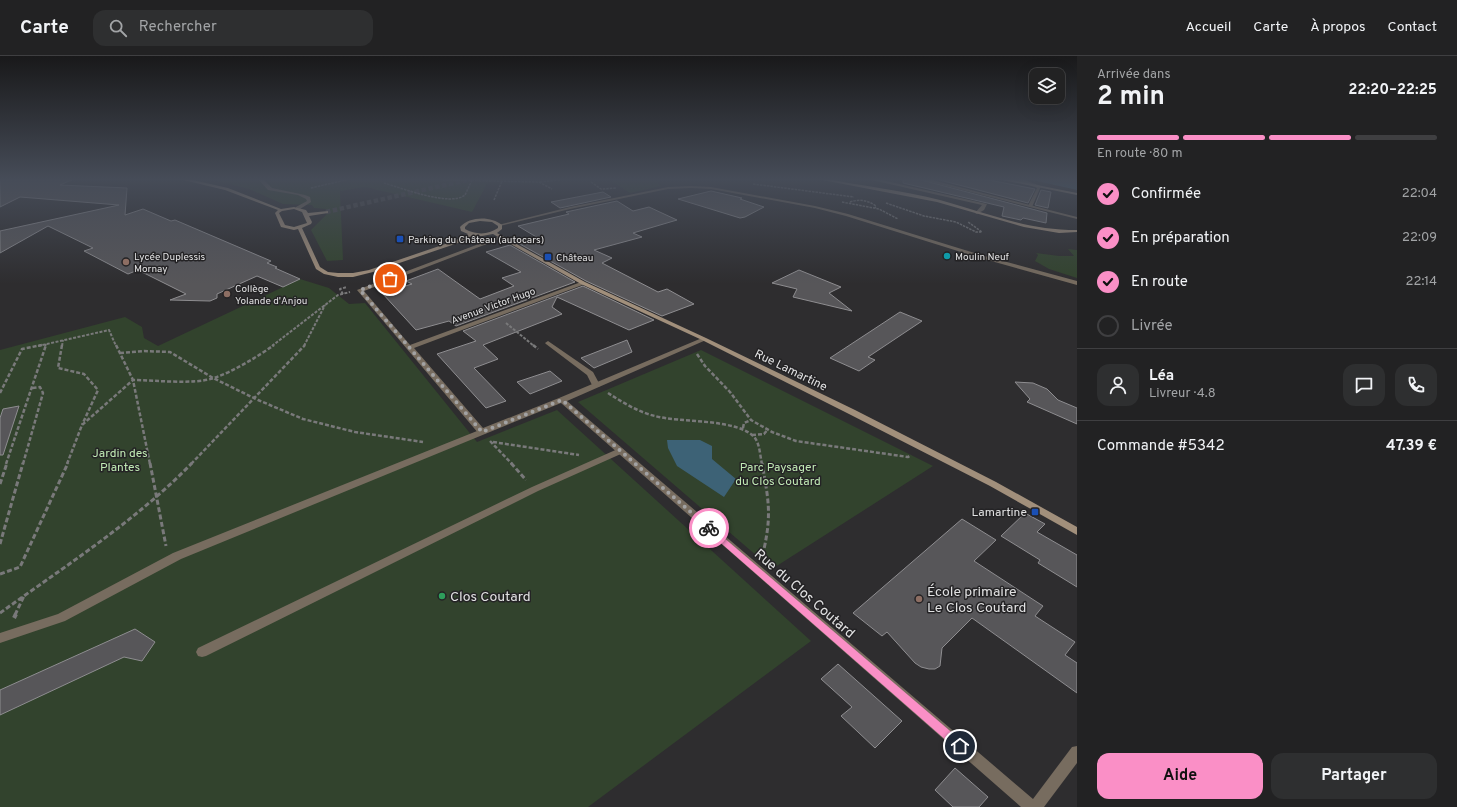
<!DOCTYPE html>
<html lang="fr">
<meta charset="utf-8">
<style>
:root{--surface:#222223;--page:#2e2f30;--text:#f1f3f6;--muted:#a2a4a6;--line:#3f3f41;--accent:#fa8fc6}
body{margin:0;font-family:Overpass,sans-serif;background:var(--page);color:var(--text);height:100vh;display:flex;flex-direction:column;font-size:15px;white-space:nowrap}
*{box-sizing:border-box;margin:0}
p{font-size:13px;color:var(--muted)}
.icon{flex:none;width:22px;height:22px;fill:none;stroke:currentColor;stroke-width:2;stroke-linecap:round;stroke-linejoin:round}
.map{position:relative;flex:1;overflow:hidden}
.panel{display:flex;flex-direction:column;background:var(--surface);width:380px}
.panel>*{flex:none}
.tools{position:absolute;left:1029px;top:12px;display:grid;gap:8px}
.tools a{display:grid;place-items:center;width:36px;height:36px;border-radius:8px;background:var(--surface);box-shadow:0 4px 16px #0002,0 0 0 1px var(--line);font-size:20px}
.pin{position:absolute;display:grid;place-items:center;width:34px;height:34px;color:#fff;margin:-17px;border:2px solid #fff;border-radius:50%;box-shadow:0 1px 4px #0007}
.courier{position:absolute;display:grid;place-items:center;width:40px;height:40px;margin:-20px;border:3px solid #fa8fc6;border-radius:50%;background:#fff;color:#222;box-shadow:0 1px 5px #0007}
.head em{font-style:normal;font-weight:700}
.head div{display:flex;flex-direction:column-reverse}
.head{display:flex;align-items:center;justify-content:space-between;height:68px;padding:0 20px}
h1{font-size:26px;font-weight:700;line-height:30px}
.bar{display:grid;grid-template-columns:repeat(4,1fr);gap:6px 4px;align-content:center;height:48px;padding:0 20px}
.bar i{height:5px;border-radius:3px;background:var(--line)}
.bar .on{background:var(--accent)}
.bar p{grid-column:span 4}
.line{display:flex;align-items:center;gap:10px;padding:0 20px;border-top:1px solid var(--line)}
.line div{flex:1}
.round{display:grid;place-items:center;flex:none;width:42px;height:42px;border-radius:12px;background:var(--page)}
ol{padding:0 20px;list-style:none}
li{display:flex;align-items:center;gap:12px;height:44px}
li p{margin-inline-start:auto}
li .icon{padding:4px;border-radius:50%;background:var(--accent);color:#111;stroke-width:4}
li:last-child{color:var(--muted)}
li i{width:22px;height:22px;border:2px solid var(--line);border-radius:50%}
.primary-button{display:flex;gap:8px;margin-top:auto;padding:8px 20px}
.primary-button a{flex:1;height:46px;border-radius:12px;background:var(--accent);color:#111;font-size:16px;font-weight:700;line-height:46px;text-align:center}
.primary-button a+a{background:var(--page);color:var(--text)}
header{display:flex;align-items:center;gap:24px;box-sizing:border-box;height:56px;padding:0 20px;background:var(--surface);border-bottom:1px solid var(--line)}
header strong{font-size:19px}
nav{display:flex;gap:22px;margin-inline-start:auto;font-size:14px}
.search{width:280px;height:36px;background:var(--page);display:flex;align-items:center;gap:10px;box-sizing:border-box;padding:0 14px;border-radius:12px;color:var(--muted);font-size:15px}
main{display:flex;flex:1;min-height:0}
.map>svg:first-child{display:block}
.green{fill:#32432d}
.water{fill:#3d6276}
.building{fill:#575659;stroke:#8e8d90}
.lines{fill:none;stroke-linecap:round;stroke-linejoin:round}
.secondary-tunnel{stroke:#49484a;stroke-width:4.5;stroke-dasharray:4.5 2.5;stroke-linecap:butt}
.path-far4{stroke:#79797a;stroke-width:1.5;stroke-dasharray:2.5 1;stroke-linecap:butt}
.path-far3{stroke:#79797a;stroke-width:2;stroke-dasharray:3 1.5;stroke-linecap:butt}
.path-far2{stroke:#79797a;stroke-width:2.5;stroke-dasharray:4 2;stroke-linecap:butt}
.path-far1{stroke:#79797a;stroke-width:3;stroke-dasharray:5 2.5;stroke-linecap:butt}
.path{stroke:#79797a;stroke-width:4;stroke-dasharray:6 3;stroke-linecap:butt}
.lane{fill:#776c5f;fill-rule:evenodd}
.street{fill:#776c5f;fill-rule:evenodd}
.secondary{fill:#a18f7b;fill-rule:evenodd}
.path-bridge{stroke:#79797a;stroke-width:1.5;stroke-dasharray:2.5 1;stroke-linecap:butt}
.route{fill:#fa8fc6}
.done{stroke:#a2a2a3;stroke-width:4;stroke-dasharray:0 7.2}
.transit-dot{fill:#1a4fb4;stroke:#242325;stroke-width:1.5}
.culture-dot{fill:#0f9aa8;stroke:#242325;stroke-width:1.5}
.education-dot{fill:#8d6e63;stroke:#242325;stroke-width:1.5}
.leisure-dot{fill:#2e9e5b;stroke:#242325;stroke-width:1.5}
.labels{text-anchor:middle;stroke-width:3;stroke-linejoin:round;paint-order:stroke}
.far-poi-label{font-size:10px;fill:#e1e1e2;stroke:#242325;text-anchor:start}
.far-street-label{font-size:10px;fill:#e1e1e2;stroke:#242325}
.street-label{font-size:12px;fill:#e1e1e2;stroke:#242325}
.park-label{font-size:12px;fill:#c0e9b4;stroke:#242325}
.poi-label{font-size:12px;fill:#e1e1e2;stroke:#242325;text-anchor:end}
.near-poi-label{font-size:14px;fill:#e1e1e2;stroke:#242325;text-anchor:start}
.near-street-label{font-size:14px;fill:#e1e1e2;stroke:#242325}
</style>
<header>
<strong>Carte</strong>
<div class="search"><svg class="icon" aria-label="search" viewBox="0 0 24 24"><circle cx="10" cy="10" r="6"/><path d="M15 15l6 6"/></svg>Rechercher</div>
<nav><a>Accueil</a><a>Carte</a><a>À propos</a><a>Contact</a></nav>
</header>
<main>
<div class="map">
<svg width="1077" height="751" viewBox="0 0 1077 751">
<rect width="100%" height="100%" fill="#2e2d2f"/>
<path class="green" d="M206,122h92l5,3 15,-3h172l-18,34 -107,-25 -25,4 3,69 -16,1 -16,-31 16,-16 -1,-5 -12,-1 -2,-3 -29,-1 -34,-15z
M607,122h57l-6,5 3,3 -31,7z
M1068,193l9,1v28l-28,-9 -14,-8 3,-6 -2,-2 23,3h15z
M300,223l29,9 20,16 16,-1 112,139 80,-32 254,231 -223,166h-588v-457l125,-33 17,10 2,11 14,8z
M701,294l232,116 -161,103 -194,-167z"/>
<path class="water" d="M1024,122h53v12z
M667,384h33l12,6v13l24,20 -12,18 -47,-31 -9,-18z"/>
<path class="building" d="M0,122h76l-16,7 67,3 -2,27 18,-6 28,12 4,-1 96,41 -4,2 10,4 -2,1 25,11 -17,8 -26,-11 -40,18v4l-7,3 -40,-1 16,-6 -48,-24 -10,4 -44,-23 9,-3 -45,-22 -48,27v-22l119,-26 -99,-8 -20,10z
M903,122h11l133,35 -1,10 -23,-5 -2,2 -19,-4 2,-9 -101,-24z
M932,122h47l56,11 -7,14z
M1041,134l10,2 -3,16 -13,-3z
M711,135l31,7 -2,1 24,8 -19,10 -5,1 -62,-19z
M603,136l8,5 -51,11 -9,-6z
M617,145l16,10 16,-4 28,13 -44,13 9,4 -48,13 18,8 -10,5 56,29 9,-3 27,15 -32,12 -76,-35 -68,-38 20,-5 -20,-12 51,-12 -3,-2z
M510,189l65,37 -119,44 -7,-5 -33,9 -34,-37 30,-9 -6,-3 32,-12 42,30 34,-13 -12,-8 19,-6 -35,-20z
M799,214l42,17 -12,6 23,18 -59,-14 4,-8 -25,-6z
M583,230l71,34 -25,10 -72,-33 -5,10 10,7 -79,31 15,14 -24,9 32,33 -20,7 -49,-54 39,-13 -13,-10z
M900,256l22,9 -54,36 7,3 -16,11 -29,-13z
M627,284l5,12 -38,16 -13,-10z
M550,315l12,10 -32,13 -13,-12z
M1015,326l18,1 14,6 11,11 19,8v16l-50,-22 3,-3z
M19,350l-16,49h-3v-37l3,-9z
M1025,457l20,11 -8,8 40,23v32l-39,-24 2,-3 -39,-24z
M962,463l34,21 -22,21 69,45 -8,10 40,26 -10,13 12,8v30l-105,-75 -30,30 -2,18 -5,3h-6l-8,-2 -6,-4 -28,-31 -5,4 -29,-23z
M135,573l20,13 -13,19 -18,-4 -124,58v-25z
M838,608l64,57 -27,27 -34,-32 11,-9 -31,-28z
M955,712l33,29 -9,10h-26l-18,-17z"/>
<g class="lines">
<path class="secondary-tunnel" d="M326,156l150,-34"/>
<path class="path-far4" d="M440,122l2,2h12
M490,125l49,1 13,7
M540,126l34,-4
M591,126l10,7 15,-1
M384,127c18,5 66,24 81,12l8,-17
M753,128l101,13
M311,132l43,-10
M494,144l8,-19
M842,146l37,7 19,10
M850,146c9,-3 18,-2 26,4l-1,2
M886,147l38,13 32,6 20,10h6l-14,-10"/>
<path class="path-far3" d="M343,238l-3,-5 7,-2
M506,267l28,23
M38,290l71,-16 7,16
M45,290l1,-2
M62,290l1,-6
M272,290l66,-51 12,-3
M304,290l21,-41"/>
<path class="path-far2" d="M62,289l-4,23 26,6 14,16 -16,35
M116,289l17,35 17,84
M533,289l5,4
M120,297l24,-2 26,1 43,26 45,22 45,19 52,13 68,10
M697,298l8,12 25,26 21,28 21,12 24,9 112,16 3,-2
M0,337l22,-44 20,-4
M608,337c14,9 30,19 47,23 24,7 84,2 100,22 5,7 5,18 7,26
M743,372l1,-5 7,-3
M752,379l12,-1 4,-5
M490,385l22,23
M493,386l86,13
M6,408l40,-119
M23,408l20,-71 -3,-6 -8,1
M67,408l15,-39 51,-45c22,0 60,5 81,-2 20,-7 43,-21 60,-33
M191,408l114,-119"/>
<path class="path-far1" d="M150,407l16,83
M511,407l15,17
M0,428l7,-21
M0,488l23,-81
M759,497l5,-4c8,-36 4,-51 -2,-86
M0,518l20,-7 48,-104
M0,557c64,-46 137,-93 192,-150
M15,559l9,-19"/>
<path class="path" d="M14,562l2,-4"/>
<path class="lane" d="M1011,122h8l22,8 -9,21 -4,-1 9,-18z
M548,285l45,31 7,13 -1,2h-6l-6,-12 -41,-31 -1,-1z
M482,373l4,3 -1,2 -304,125 -116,62 -65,22v-10l58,-19 115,-61z
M620,392l3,1 1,2 -1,2 -85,38 -332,165 -4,1 -4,-1 -2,-4 2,-4 334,-161z"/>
<path class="street" d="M257,122h5l10,10 33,7 5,2 1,5 -11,7h-4v-2l11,-6 -1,-2 -8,-4 -30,-5z
M863,122h10l114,26 -3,6 -7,4 -2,-1 7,-8z
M915,122h9l153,39v2z
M691,130l20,1 104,19 33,8 133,41 96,26v4l-100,-28 -131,-41 -31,-8 -104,-19 -20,-1 -23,1 -98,20 -70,17 -2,-1 72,-18 98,-20z
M500,180l5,1 -141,54 46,54 171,-63h4v2l-171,64 69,80 76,-30 143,-60h4v2l-139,61 466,398 39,-52 5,-1v17l-33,44h-23l-460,-404 -76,31h-6l-122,-144z"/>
<path class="secondary" d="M175,122h9l44,10 53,21 13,-2 12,3 2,3 20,-2v2l-19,3 3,6 -1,2 -9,4 18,39 8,5 10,1h15l16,-3 85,-29 14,-7 -7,-3 -1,-4c10,-11 31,-11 42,-2v4l-5,4 88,49 121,56 149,72 141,72 81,45v8l-87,-49 -141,-72 -147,-74 -121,-56 -88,-50 -11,2h-9l-15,7 -85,29 -20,5h-15l-14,-3 -8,-5 -18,-40 -4,1 -13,-3 -6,-14 3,-3 -53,-20zM294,153l8,3 5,11 -13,4 -9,-2 -6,-12 3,-2zM480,165l12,1 6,4v2c-10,7 -22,7 -33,1v-2l4,-4z
M812,122h10c39,8 79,12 118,22 48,13 85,30 137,30v2l-18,1 -35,-6 -87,-25z
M992,122h11l74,15v2z"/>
<path class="path-bridge" d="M454,124l36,1"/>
</g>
<linearGradient id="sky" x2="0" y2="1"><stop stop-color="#19191a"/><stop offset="0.54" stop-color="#464c58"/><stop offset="1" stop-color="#464c58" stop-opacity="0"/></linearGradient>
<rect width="1077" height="228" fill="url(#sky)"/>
<path class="route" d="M709,469l254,217 2,4 -2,3 -3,2 -4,-2 -250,-219 -1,-2z"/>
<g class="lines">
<path class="done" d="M390,223l-30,11 122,142 80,-32 147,128"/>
</g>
<g class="transit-dot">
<rect x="396" y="179" width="8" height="8" rx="2"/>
<rect x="544" y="197" width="8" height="8" rx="2"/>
<rect x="1031" y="452" width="8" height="8" rx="2"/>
</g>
<circle class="culture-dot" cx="947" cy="200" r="4"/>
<g class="education-dot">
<circle cx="126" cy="206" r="4"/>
<circle cx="227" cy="238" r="4"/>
<circle cx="919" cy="543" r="4"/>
</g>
<circle class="leisure-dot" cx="442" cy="540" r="4"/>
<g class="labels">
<g class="far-poi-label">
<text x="408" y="187">Parking du Château (autocars)</text>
<text x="134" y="204">Lycée Duplessis<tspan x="134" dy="12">Mornay</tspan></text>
<text x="955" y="204">Moulin Neuf</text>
<text x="556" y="205">Château</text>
<text x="235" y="236">Collège<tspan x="235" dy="12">Yolande d'Anjou</tspan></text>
</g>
<g class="far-street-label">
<text transform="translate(493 249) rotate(-20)" y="4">Avenue Victor Hugo</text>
</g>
<g class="street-label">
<text transform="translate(791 314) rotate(26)" y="4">Rue Lamartine</text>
</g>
<g class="park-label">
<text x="120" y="401">Jardin des<tspan x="120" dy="14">Plantes</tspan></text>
<text x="778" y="415">Parc Paysager<tspan x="778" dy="14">du Clos Coutard</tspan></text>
</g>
<g class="poi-label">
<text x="1027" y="460">Lamartine</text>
</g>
<g class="near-poi-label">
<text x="927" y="540">École primaire<tspan x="927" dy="16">Le Clos Coutard</tspan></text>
<text x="450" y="545">Clos Coutard</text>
</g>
<g class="near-street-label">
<text transform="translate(805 537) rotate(41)" y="5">Rue du Clos Coutard</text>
</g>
</g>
</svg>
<div class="tools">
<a><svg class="icon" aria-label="layers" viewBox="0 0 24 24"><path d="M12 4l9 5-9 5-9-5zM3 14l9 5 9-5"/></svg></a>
</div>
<div class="pin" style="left:390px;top:223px;background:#ea580c"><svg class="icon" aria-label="bag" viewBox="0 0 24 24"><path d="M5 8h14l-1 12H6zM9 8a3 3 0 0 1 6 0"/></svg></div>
<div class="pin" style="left:960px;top:690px;background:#1f2937"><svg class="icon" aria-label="home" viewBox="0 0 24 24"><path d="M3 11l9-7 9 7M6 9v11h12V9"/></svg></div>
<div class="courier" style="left:709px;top:472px"><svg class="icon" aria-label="bike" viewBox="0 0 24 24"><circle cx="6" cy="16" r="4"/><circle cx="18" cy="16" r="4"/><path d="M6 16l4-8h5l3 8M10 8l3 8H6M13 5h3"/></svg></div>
</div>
<section class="panel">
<div class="head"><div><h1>2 min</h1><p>Arrivée dans</p></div><em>22:20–22:25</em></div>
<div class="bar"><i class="on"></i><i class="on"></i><i class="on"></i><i></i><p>En route · 80 m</p></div>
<ol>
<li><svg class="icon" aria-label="check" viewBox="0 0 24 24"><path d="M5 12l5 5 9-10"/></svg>Confirmée<p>22:04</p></li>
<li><svg class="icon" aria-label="check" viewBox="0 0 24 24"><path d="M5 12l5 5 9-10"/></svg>En préparation<p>22:09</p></li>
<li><svg class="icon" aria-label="check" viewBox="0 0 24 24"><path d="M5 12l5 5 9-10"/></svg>En route<p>22:14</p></li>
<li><i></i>Livrée</li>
</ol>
<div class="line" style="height:72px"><a class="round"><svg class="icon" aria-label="person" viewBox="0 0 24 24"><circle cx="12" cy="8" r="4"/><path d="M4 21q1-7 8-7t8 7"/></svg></a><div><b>Léa</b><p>Livreur · 4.8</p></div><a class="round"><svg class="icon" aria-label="chat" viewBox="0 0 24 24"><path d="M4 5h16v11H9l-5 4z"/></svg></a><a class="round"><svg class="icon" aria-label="phone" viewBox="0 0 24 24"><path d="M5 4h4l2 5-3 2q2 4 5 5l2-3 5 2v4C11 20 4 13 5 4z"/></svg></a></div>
<div class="line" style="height:52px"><div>Commande #5342</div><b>47.39 €</b></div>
<div class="primary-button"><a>Aide</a><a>Partager</a></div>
</section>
</main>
